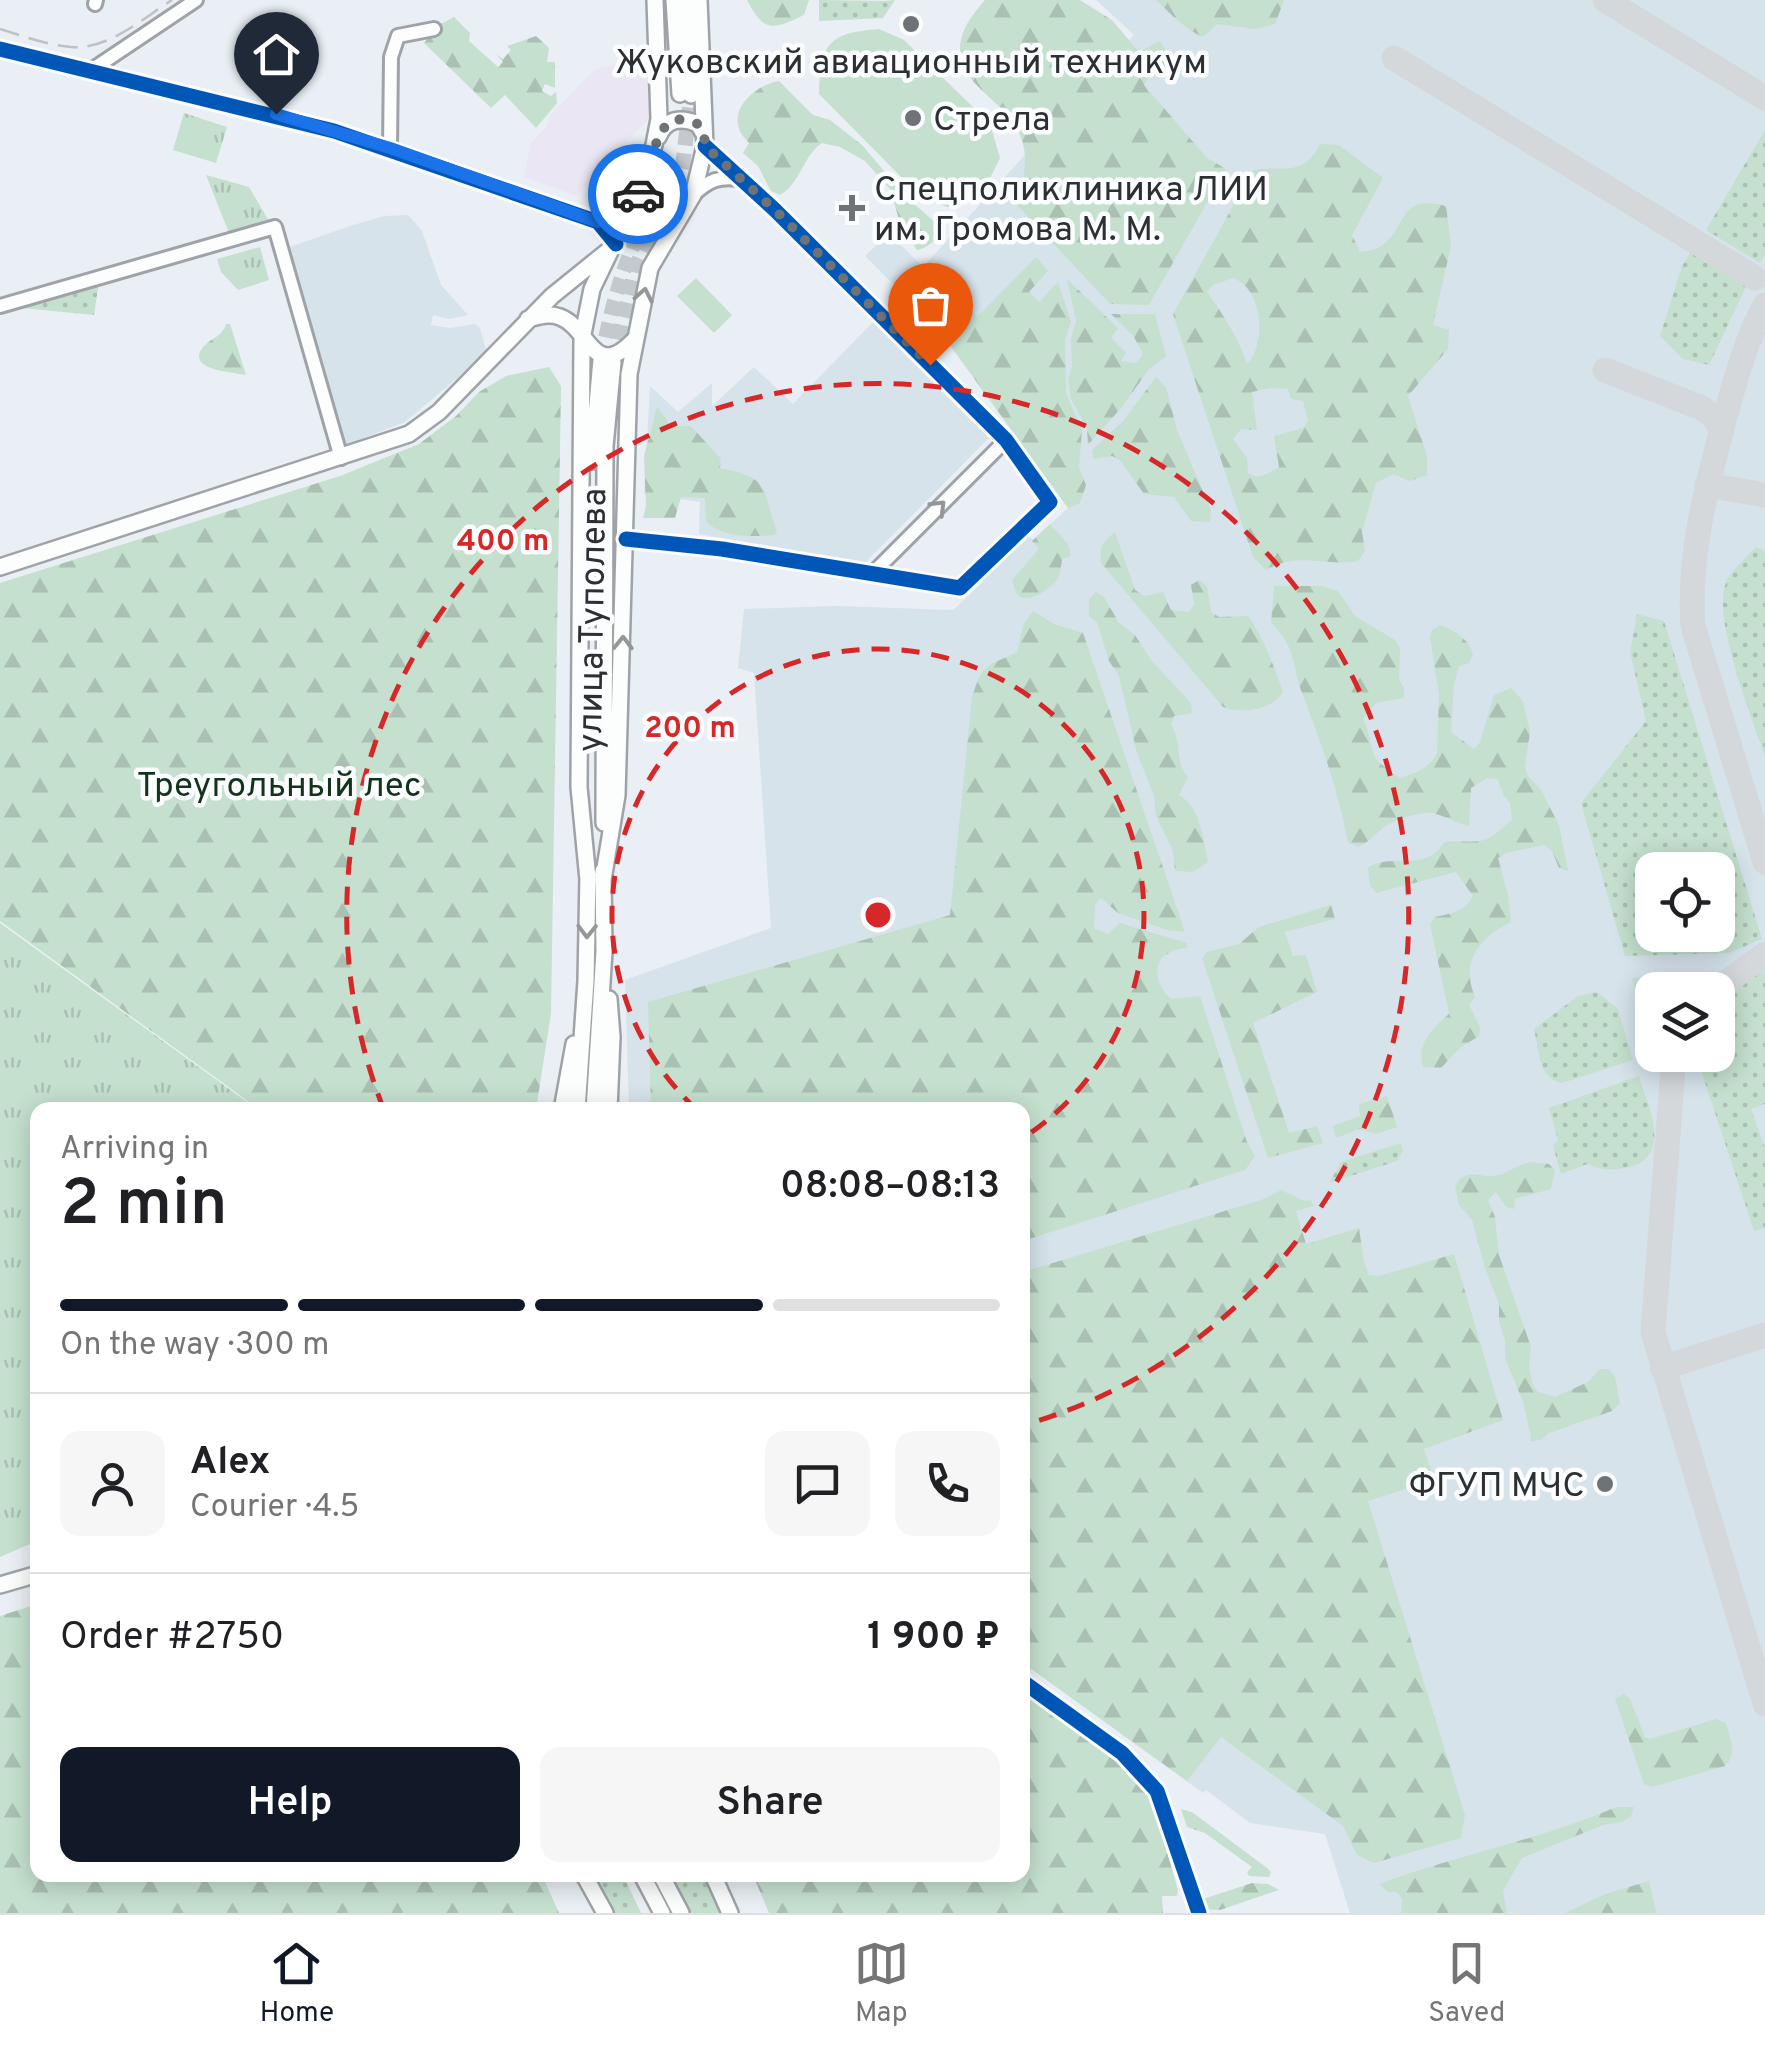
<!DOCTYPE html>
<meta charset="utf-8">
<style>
:root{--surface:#fff;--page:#f6f6f6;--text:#202124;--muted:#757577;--line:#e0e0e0;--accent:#111827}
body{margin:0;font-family:Overpass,sans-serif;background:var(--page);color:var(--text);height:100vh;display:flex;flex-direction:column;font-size:38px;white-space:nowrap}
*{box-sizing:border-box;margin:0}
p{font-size:32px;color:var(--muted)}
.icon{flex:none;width:55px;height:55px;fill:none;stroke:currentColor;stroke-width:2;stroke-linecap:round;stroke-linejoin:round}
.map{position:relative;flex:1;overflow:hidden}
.details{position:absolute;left:30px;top:1102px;width:1000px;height:780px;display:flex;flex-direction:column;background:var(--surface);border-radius:20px;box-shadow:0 5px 25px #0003}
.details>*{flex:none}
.fabs{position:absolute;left:1635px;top:852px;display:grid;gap:20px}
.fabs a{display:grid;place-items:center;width:100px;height:100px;border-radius:20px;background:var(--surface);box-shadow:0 5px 25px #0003;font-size:50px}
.pin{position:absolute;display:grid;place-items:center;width:85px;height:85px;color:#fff;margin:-102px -42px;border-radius:50% 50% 50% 0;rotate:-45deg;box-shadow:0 0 10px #0007}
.pin .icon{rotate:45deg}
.courier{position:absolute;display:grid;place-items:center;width:100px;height:100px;margin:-50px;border:8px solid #1a73e8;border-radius:50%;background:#fff;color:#222;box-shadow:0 2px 12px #0007}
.head em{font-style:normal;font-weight:600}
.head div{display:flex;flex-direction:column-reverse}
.head{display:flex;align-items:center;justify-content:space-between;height:170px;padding:0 30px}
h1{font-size:65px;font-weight:600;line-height:75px}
.bar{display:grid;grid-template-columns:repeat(4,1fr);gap:15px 10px;align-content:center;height:120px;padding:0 30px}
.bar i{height:12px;border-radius:8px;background:var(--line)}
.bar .active{background:var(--accent)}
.bar p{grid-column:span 4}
.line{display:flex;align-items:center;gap:25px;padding:0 30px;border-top:2px solid var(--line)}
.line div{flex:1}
.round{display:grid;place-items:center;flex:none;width:105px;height:105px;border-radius:20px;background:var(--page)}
.cta{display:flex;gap:20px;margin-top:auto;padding:20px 30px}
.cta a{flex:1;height:115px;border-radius:20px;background:var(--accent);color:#fff;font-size:40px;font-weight:600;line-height:115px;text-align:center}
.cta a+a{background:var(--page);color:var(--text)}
.dock{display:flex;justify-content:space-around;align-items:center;height:140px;border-top:2px solid var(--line);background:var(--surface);font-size:28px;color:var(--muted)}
.dock a{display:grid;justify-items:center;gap:5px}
.dock .active{color:var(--accent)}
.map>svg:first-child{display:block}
.commercial{fill:#ebe6f3}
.built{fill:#d6e3eb;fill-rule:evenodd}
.grass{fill:url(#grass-dots);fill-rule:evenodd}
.forest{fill:url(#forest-firs);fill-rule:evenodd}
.park{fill:url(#park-tufts)}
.pitch{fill:#c5e0cf}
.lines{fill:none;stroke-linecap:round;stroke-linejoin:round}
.taxiway{stroke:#d4d8db;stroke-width:25}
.major-tunnel{stroke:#c3c9cd;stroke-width:15;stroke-dasharray:15 8;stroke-linecap:butt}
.minor-casing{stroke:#9fa3a7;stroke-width:18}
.major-casing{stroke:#9fa3a7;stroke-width:20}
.minor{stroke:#fcfdfd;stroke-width:12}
.major{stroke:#fcfdfd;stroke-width:15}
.rail{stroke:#bfc1c2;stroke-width:2.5;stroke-dasharray:20 10;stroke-linecap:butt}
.cycleway-casing{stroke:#fafcfd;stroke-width:21}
.cycleway{stroke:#0057b8;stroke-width:15}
.oneway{stroke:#949698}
.done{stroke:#6e7377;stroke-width:10;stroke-dasharray:0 18}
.route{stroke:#1a73e8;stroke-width:12}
.ring{fill:none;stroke:#d62828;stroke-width:5;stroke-dasharray:18 12}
.poi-dot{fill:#6e7377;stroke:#fafcfd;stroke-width:4}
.labels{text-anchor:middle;stroke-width:9;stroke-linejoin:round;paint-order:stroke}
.poi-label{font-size:35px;fill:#2c3033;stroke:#fafcfd;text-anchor:start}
.street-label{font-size:35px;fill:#2c3033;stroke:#fafcfd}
.park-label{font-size:35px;fill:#13331c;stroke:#fafcfd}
.centre{fill:#d62828;stroke:#fafcfd;stroke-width:5}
.ring-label{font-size:30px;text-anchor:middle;font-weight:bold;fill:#d62828;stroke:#fafcfd;stroke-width:9;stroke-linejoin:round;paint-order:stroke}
</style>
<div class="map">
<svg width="1765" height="1913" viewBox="0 0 1765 1913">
<defs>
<pattern id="grass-dots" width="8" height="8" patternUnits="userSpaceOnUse" patternTransform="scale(2.5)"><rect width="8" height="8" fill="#c5e0cf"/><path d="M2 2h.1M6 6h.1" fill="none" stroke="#a9c0b2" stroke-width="1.8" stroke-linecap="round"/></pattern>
<pattern id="forest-firs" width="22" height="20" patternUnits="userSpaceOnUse" patternTransform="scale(2.5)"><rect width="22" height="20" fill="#c5e0cf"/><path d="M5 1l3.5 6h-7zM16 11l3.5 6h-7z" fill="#a9c0b2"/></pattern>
<pattern id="park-tufts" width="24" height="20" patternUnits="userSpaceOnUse" patternTransform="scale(2.5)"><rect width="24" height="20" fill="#c5e0cf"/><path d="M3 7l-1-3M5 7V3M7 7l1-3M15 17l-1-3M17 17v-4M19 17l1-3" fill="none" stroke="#a9c0b2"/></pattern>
</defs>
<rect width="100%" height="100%" fill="#e9eff4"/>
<path class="commercial" d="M638,59l12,2 2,54 -75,81 -53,-19 7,-34 16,-17 3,-10 45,-47z"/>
<path class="built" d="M1096,0h669v1913h-415l-25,-79 -75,-11 -44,-33 -3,3 -180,-130 -1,-553h-393l-4,-130 146,-52 -17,-255 -16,-5 6,-59 93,-3 116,4 30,-28 -3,-5 32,-30 3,3 14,-13 4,3 35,-32 -129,-178 -74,-74 24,-23 34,34 211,-232zM1652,870h66v65h-66zM1652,990h66v65h-66z
M408,215l14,16 19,54 27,30 -19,4 -16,-4 -2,10 19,3 25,-4 5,4 7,25 -82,69 -65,25 -56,-198 66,-23 34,-10z
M875,320l115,117 -124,125 -167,-28 1,-32 -56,-8 6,-108 28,26 34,-29v23l42,-39 39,37z"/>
<path class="grass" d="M819,0l66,1 10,-1 -12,18 -64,3z
M1765,130v125l-5,8 -54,-33z
M1695,245l55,33 -41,87 -26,-6 -23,-23 22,-70z
M99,282l-5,33 -72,-7z
M1756,547l9,4v206c-12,-38 -54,-140 -39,-174 5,-13 20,-25 30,-36z
M1637,614l27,7 98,318 -33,14 -104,3 -44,-153 65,-82 -16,-69zM1652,870h66v65h-66z
M1765,971v133l-14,5 14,39v80l-11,3 -58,-176h22v-51l29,-26z
M1709,975l-13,15h-44v34l-10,-9 -10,-37z
M1597,992l21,17 15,51 -71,23c-24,-4 -23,-34 -28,-54l44,-33z
M1639,1076c8,28 33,77 -6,90 -18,5 -29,5 -46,-2l-26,10 -8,-28 5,-6 -9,-32z
M1401,1143l2,8 -6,10 -68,22 12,-21z
M591,1875h32l18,38h-29z
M670,1875h40l15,38h-36z"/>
<path class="forest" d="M747,0h62l-5,15c-31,15 -40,18 -57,-15z
M985,0h95l32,20 27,32 21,-11 19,31 -29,4 -6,9 63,73 19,11 -77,136 -39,-1 -95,-101c43,-102 -67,-101 -54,-163 3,-16 14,-28 24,-40z
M1156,0h128l-9,24 -20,5 -38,-5 -14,13c-19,-8 -32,-23 -47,-37z
M454,17l16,16 -1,8 29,26 5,-5 -7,-8 7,5 8,-9 -4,-4 29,-10 13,12 -2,14h8v26l-10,-4 -3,7 9,5 5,-4 1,11 -21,25 -31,-33 -14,13 -67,-65 15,-18z
M779,81l34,34 17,5 32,25 44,52 37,32c-6,10 -14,19 -26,21l-16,-24 -11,-37 -25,-28 -25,-14 -18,-4c-19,13 -22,41 -42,52l-9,-4 -13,-25 -15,-13 6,-10c-4,-5 -9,-9 -10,-15 -8,-23 20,-44 40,-47z
M1320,144l19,1 44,33 -31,57 8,17c54,-4 26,-62 86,-46l5,40 -18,79 16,5 -1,19 -40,47 19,60v19l-17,6 -17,-7 -17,9 -14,49 3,19 -7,10c-36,6 -58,-10 -92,9l-13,-13 -80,-243 80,-144c32,-5 50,8 67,-26zM1233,278c30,10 34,66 14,86 -11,-31 -22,-46 -40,-72l6,-7zM1270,388l18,1 3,10 12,2 5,19 -5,8 -29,8 5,31c-10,6 -20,14 -31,6l-1,-15 -14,-19 8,-10 16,1 -5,-38z
M1036,257l12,14 -19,21 10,10 19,-20 13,39 -6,19 1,53 16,37 -3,38 7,17 -6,18 -12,5 -129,-178 25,-25 13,12z
M1067,279l51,49 -7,10 15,15 -5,8 15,2 7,-9 -9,-17 -23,-23h44l11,42 -17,13 -27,38 -34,38 -1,-16 -16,-30 -3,-20 4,-12 -1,-28 5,-18z
M226,324h4l16,51c-13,-3 -63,-5 -42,-29 9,-9 18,-9 22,-22z
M549,367l12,19 -10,627 -15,97h-276l-260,-189v-338l340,-107 79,-32 37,-28 23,-24 27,-16z
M1156,377l10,10 11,43 34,80 -1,12 -19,-1 -17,-24 -30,-3 -24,-34 -8,-4 -18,3 -2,-9 32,-30z
M657,407l14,19h20l30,33 -1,9c54,11 40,20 57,63l-3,4c-21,2 -53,3 -68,-14l-1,-23 -24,-1 -6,21h-32l3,-12 -2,-50z
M1050,524l18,20 3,12 -9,3c0,2 -2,15 -3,17 -4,10 -30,29 -40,20 -4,-4 -5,-11 -7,-16l27,-31 -7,-8z
M1115,532l20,58 10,6 18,-4 8,18 18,2 5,-8 -3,-19 8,-5 8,6 4,26 8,5 29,-1c13,16 28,55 35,76 -10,18 -42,22 -60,15l-122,-144c-2,-16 2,-22 14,-31z
M1274,586h47l17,5 17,25 40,24 5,8 -1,32 5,8v10l-28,5 -13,15c15,36 0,36 37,60 15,-5 30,-10 37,-25l2,-59 -9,-56 2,-8 8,-5c14,5 30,15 33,29l-4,9 -10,3 -5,19 -3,47 23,17 6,-7 14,-47 17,-7 12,13 7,31 -5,35 3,9 13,14 18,35 9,46 -9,-3 -7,-17 -8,-6 -38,8 -8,5 10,37 3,27c-32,16 -51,40 -36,75l-6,8 11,22 -1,9 -18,11 -20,21 -18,-1c-7,-24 10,-39 26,-53l-19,-90 5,-7c15,-3 31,-6 38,-21l-17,-24 -80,21 -6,-8 -2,-17c20,-16 60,5 75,-25 14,-4 28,1 41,-3 10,-3 19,-13 28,-20l-2,-17 -6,-7 -7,-17 -10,-1 -16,10 -2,38c-13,-3 -27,-12 -39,-13 -12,-1 -37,7 -47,15 -9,7 -14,15 -25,19l-10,-5c-10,-52 -27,-100 -46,-149 -11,-30 -5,-45 -31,-70z
M1096,592l8,5 15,26 16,12 16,25 40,43 1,10 -18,3 -3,9c12,16 3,38 17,52l-9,18c22,12 24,44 29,67l-15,10 -18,-1 -2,-20 -17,-35 -2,-20 -17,-43 -18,-77 -10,-15 -12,-39 -8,-5v-18z
M1033,611l21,13 29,9 102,299 -18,-2 -49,-17 -17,-15 -6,7 -1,23 14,6 12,-11 67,20v4c-5,2 -11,2 -16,5 -22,9 -14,37 1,47l28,-3 47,146 8,14 -10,14 -222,71 -1,-131h-371l-3,-108 302,-87 22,-218c11,-35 15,-30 45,-45l7,-29z
M1331,905l4,14 -50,13 8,24 13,-1 11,37 -64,31 36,110 28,-7 6,17 -55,15 -66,-200 5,-6 32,-8 20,-17z
M1387,1096l10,31 -21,7 -16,-5 -24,9 -3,-12 27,-10 -1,-12z
M1530,1162l19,2 6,6 -4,19 -37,10 1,10 -9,-2 -10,-15 -8,8 7,17 4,38 32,92 -2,20 4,19 5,6 17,5 33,-15 12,-13h9l6,7 5,28 -8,7 -63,22 -8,7 -9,1 -9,-39 -18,-44v-18l-6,-18v-18l-14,-36 -13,-48 -13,-15 -4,-19c11,-21 27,-6 44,-11 11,-3 19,-11 31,-13z
M1281,1190l23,11 7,-1 2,6 -17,5 10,33 53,-16 5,34 5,13 10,1 75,-22 49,166 -79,29 10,31 -66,21 97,314 -4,23 -87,25 -17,-8 -14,-29 -122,-89 -34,44 -164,-118v-391l238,-72z
M37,1604l1,271h504l17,38h-559v-297z
M1023,1694l96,67 33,39 26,90 -1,6h-15l1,17h-394l-16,-38h269z
M1624,1694l6,5 15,38 5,2 66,-20 10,4c4,16 12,30 -1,43l-73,21 -8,-3 -29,-85z
M1616,1807h18l-3,9 -9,6 -19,3 -81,33 -19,33 4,22h-106l1,-14 -5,-7h-9l-9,-8c78,-29 161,-44 237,-77z
M1181,1809l11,3 75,56 4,4 -2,5 -20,-1 -2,-4 5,-5 -47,-34 -18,-6z
M1649,1881l7,32h-91l40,-19z
M1252,1883l16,1 11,6 -59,20 -18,-1 1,-10z"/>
<path class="park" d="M184,113l43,14 -11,36 -43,-13z
M206,175l43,12 20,34 -40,12z
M260,247l9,33 -31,10 -17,-18 -4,-13z
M0,923l258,187h-220l-1,431 -37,16z"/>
<path class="pitch" d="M879,29l25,11 72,70 15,17 9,31 -13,26 -19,16 -20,7 -25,-8 -104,-105c2,-50 8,-61 60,-65z
M696,278l36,37 -18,18 -37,-37z
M97,995l75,54 -13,18 -75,-54z"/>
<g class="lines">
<path class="taxiway" d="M1605,0l160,98
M1394,58l361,220
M1765,305c-20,37 -30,76 -41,116 -18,68 -36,134 -31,205l72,236
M1605,370l97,38 11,8 9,14
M1707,485l58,10
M1716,990l49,-36
M1674,1055l-21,277 112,372
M1662,1368l103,-33"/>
<path class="major-tunnel" d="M601,360c9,-45 19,-86 38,-128 10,-24 25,-44 34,-70
M613,362l23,-95 14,-34 24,-41 9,-30 8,-67"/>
<defs>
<path id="minor" d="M95,4l1,-4
M0,49l334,82 264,91 18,22
M90,71l106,-71
M390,148l1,-91 7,-21 36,-7
M693,195c16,-15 26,-19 47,-16
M598,222l29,-6
M0,306l275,-79 66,231
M626,539l96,10 238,39 90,-86 -44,-62 -231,-230 -70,-64
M872,574l134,-134
M1022,1681l100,72 35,38 42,122"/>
<path id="major" d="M674,0l6,94
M687,0l4,95
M658,137c8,-19 23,-20 40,-13l6,10
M528,319c11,-3 21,-6 32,-2 30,11 33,67 76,21
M592,461l9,-101
M0,567l409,-133 30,-22 113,-116 57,-46
M604,823l1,-377 8,-84
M588,880l-9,-93 3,-448 10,-50 49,-102 13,-42 5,-26 -4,-119
M603,880l14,-85 12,-421 21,-106 43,-73 12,-49 -6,-146
M609,999l3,38 -3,73
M562,1110l12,-66
M577,1110l9,-129 2,-107
M594,1110l10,-159 -1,-80
M0,1585l38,-11
M584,1875l21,38
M642,1875l20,38
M661,1875l20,38
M713,1875l17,38"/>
</defs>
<use href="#minor" class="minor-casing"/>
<use href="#major" class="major-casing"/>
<use href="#minor" class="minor"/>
<use href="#major" class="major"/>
<path class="rail" d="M0,29c23,7 47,16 71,18 37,3 71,-28 101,-47"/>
<defs>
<path id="cycleway" d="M0,49l334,82 264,91 18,22
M626,539l96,10 238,39 90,-86 -44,-62 -231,-230 -70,-64
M1022,1681l100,72 35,38 42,122"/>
</defs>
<use href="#cycleway" class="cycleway-casing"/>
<use href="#cycleway" class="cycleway"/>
</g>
<defs><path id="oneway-chevron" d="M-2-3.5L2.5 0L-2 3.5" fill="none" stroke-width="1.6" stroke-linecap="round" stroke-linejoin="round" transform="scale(2.5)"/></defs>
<g class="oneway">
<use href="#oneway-chevron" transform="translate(644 295) rotate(-79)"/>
<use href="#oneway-chevron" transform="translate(939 507) rotate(-45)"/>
<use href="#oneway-chevron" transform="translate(623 643) rotate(-89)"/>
<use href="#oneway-chevron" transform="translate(587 931) rotate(91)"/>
</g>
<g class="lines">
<path class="done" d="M638,194l23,-64 16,-11 21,5 6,10 1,12 70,64 155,155"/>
<path class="route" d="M276,114l114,34 208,74 29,-6 11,-22"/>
</g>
<g class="ring">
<path d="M697 1110A266 266 0 1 1 1023 1138"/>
<path d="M384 1110A531 531 0 1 1 1024 1425"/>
</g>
<g class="poi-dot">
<circle cx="911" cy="24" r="10"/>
<circle cx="913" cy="118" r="10"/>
<path d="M847 193h10v10h10v10h-10v10h-10v-10h-10v-10h10z"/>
<circle cx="1605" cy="1484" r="10"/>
</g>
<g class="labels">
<g class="poi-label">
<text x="911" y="73" text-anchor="middle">Жуковский авиационный техникум</text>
<text x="933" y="130">Стрела</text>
<text x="874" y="200">Спецполиклиника ЛИИ<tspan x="874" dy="40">им. Громова М. М.</tspan></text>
<text x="1585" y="1496" text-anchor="end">ФГУП МЧС</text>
</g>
<g class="street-label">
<text transform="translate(591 620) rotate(-89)" y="12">улица Туполева</text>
</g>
<g class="park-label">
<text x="279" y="796">Треугольный лес</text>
</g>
</g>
<circle cx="878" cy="915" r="15" class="centre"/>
<g class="ring-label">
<text x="503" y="550">400 m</text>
<text x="690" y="737">200 m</text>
</g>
</svg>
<div class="fabs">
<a><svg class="icon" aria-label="locate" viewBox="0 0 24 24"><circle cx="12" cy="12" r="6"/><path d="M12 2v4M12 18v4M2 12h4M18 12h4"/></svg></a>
<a><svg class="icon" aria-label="layers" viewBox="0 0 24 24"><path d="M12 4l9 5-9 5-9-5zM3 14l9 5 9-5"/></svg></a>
</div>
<div class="pin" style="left:930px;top:365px;background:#ea580c"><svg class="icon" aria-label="bag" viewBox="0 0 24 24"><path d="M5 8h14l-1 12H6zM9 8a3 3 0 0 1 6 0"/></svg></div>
<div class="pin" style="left:276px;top:114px;background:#1f2937"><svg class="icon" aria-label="home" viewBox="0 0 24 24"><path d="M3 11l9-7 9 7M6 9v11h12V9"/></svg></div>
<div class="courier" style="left:638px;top:194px"><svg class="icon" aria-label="car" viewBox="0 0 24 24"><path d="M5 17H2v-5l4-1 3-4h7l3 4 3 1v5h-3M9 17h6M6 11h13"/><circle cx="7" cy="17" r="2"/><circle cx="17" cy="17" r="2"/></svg></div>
<section class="details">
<div class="head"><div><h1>2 min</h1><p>Arriving in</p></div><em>08:08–08:13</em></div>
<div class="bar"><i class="active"></i><i class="active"></i><i class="active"></i><i></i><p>On the way · 300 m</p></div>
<div class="line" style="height:180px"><a class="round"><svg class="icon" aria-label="person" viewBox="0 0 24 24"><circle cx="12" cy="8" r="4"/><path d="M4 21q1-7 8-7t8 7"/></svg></a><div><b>Alex</b><p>Courier · 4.5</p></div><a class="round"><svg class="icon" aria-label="chat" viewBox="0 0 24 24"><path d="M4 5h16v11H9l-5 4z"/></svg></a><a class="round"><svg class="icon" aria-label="phone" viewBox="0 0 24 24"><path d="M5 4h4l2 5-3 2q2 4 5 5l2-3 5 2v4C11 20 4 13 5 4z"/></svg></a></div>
<div class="line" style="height:130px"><div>Order #2750</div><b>1 900 ₽</b></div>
<div class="cta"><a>Help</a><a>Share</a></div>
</section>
</div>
<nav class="dock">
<a class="active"><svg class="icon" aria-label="home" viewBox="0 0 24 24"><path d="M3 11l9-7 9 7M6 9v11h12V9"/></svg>Home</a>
<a><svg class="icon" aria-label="map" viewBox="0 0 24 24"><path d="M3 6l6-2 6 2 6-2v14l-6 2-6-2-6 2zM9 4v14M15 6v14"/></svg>Map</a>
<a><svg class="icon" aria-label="saved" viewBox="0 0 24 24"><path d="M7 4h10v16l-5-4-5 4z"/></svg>Saved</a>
</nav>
